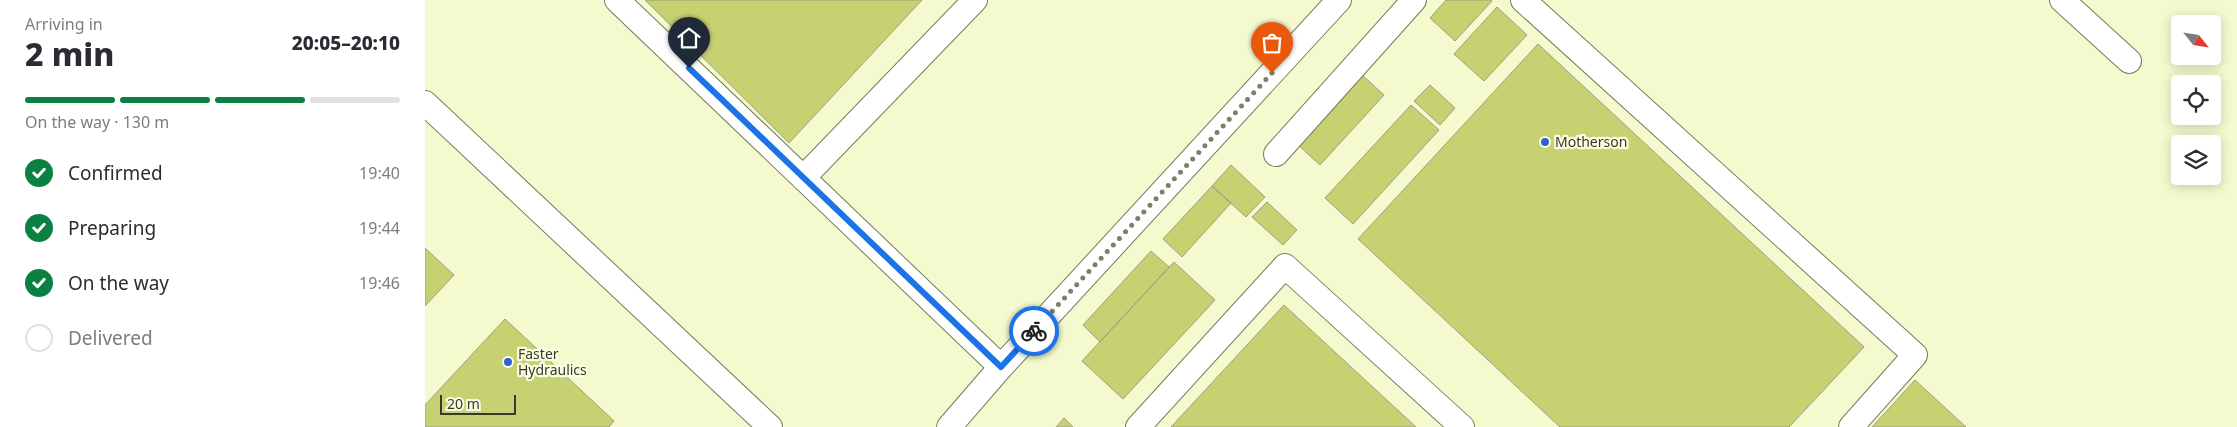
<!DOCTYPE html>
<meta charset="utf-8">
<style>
:root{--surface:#fff;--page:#f7f7f7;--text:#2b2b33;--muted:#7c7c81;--line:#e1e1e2;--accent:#0b8043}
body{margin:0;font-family:"Noto Sans",sans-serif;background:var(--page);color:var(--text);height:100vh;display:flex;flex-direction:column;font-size:19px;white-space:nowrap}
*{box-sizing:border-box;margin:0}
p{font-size:16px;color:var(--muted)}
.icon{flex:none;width:28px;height:28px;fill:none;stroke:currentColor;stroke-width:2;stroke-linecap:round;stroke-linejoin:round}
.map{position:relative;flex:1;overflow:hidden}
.panel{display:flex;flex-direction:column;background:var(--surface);width:425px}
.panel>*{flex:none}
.needle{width:32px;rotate:120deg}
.controls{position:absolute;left:1746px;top:15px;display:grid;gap:10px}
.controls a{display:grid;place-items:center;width:50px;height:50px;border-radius:5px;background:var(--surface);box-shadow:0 2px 12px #0003;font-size:25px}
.scale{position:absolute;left:15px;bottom:12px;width:76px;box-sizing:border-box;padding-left:5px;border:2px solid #383a2c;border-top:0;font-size:14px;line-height:18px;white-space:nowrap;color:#383a2c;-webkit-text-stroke:4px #faffe2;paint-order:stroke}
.pin{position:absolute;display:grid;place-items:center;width:42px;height:42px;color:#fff;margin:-51px -21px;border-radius:50% 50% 50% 0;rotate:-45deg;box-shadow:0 0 5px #0007}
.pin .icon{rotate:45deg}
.courier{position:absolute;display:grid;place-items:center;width:50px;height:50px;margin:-25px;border:4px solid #1a73e8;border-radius:50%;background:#fff;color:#222;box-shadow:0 1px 6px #0007}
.summary em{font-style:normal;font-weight:800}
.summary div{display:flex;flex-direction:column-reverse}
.summary{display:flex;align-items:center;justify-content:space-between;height:85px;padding:0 25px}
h1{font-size:32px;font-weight:800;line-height:38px}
.bar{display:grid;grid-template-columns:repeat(4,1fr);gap:8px 5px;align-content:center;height:60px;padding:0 25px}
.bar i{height:6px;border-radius:4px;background:var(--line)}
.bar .active{background:var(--accent)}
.bar p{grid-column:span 4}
ol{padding:0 25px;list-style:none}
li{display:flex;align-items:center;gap:15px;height:55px}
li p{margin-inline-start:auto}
li .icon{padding:5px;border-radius:50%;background:var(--accent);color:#fff;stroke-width:4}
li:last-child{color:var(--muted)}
li i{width:28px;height:28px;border:2px solid var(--line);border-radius:50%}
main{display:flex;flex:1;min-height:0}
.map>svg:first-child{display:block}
.built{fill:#f4f9ce;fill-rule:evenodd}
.building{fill:#c8d171;stroke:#9ca07f}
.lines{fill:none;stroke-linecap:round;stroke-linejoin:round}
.minor-casing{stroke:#777b5b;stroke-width:26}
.minor{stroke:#fff;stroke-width:24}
.done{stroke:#7c7f6c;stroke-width:5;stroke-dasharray:0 9}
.route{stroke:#1a73e8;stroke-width:6}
.poi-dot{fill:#3262d1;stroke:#faffe2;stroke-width:2}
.labels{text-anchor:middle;stroke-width:4.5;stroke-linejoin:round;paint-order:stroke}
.poi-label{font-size:14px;fill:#383a2c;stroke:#faffe2;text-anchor:start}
</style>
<main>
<section class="panel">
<div class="summary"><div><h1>2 min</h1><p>Arriving in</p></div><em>20:05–20:10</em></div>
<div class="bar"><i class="active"></i><i class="active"></i><i class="active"></i><i></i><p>On the way · 130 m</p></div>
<ol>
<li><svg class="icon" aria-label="check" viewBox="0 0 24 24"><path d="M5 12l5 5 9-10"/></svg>Confirmed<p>19:40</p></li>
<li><svg class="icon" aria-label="check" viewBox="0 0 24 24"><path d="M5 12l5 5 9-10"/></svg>Preparing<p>19:44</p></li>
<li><svg class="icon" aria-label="check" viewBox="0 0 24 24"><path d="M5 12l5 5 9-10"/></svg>On the way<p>19:46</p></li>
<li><i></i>Delivered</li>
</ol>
</section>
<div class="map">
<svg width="1812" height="427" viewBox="0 0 1812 427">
<rect width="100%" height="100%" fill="#faffe2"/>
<path class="built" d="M0,0h1812v427h-1812zM1755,24h33v32h-33zM1755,84h33v32h-33zM1755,144h33v32h-33z"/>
<path class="building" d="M220,0h277l-133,143z
M1021,0h45l1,1 -37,40 -25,-23z
M1072,7l30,28 -43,46 -30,-27z
M1113,44l326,303 -75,80h-229l-202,-188z
M935,73l24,22 -64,70 -24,-22z
M1005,85l25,23 -15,17 -26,-24z
M986,105l28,25 -86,94 -28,-26z
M806,165l34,32 -19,20 -34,-31z
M787,186l19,17 -49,54 -19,-18z
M842,202l30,28 -14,15 -31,-28z
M0,248l29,27 -29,31z
M726,251l18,16 -69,75 -17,-17z
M749,262l41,38 -92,99 -41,-38z
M859,305l132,122h-245z
M80,319l109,102 -5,6h-184v-22z
M1490,380l51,47h-94z
M639,418l9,9h-17z"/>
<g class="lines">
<defs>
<path id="minor" d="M192,0l384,367
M1098,0l392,355 -64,72
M1637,0l67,61
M0,103l345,324
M851,154l138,-154
M378,178l172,-178
M524,427l52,-60 338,-367
M713,427l147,-161 177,161"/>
</defs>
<use href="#minor" class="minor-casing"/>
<use href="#minor" class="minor"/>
</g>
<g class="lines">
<path class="done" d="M609,331l238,-258"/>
<path class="route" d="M264,68l312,299 33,-36"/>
</g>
<g class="poi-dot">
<circle cx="1120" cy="142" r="5"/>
<circle cx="83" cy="362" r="5"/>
</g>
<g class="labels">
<g class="poi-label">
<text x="1130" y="147">Motherson</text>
<text x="93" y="359">Faster<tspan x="93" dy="16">Hydraulics</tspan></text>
</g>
</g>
</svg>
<div class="controls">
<a><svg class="needle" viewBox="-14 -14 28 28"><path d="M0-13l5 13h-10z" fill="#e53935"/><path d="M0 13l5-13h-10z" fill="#7c7c81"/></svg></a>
<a><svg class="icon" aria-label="locate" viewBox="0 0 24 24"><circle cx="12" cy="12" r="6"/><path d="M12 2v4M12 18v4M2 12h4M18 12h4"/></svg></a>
<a><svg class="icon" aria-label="layers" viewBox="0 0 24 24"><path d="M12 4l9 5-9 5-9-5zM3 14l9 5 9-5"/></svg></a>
</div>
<div class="scale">20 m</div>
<div class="pin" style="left:847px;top:73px;background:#ea580c"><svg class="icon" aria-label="bag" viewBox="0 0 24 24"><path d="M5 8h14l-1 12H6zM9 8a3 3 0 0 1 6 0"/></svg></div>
<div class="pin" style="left:264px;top:68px;background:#1f2937"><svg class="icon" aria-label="home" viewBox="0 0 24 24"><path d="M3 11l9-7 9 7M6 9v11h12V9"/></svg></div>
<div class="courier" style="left:609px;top:331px"><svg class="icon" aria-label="bike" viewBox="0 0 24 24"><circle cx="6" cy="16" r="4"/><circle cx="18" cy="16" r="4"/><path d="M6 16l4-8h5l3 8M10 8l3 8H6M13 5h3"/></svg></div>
</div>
</main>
